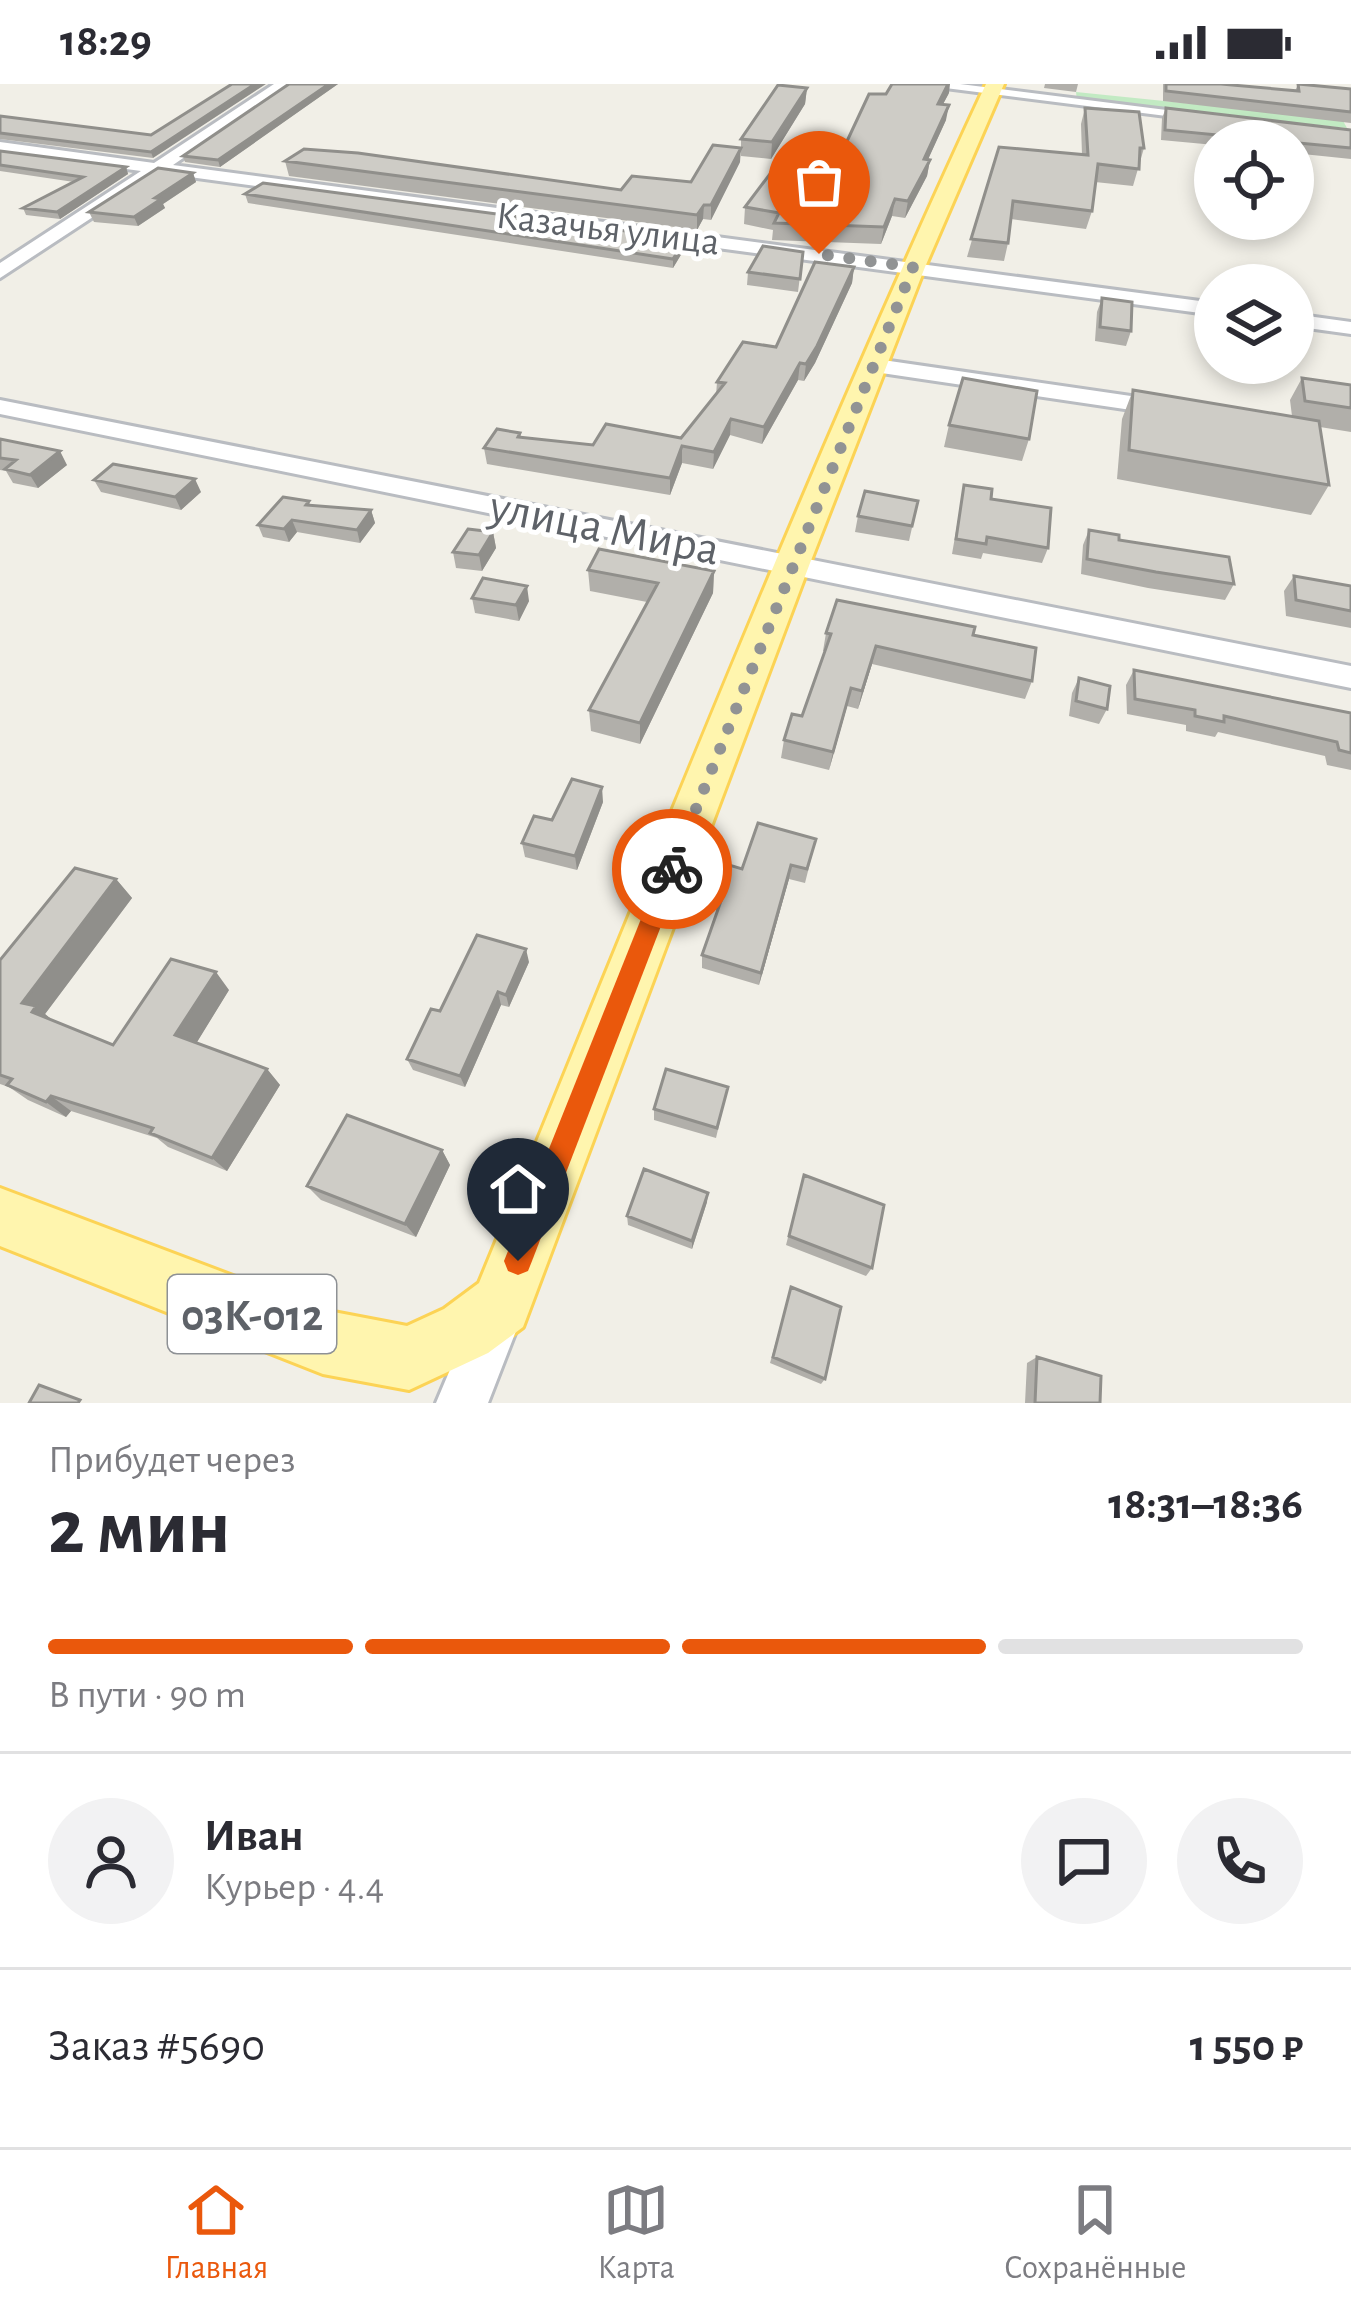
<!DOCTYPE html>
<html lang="ru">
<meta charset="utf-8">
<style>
:root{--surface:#fff;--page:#f2f2f3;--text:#2b2b33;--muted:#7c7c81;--line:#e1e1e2;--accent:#ea580c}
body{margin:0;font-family:"Alegreya Sans",sans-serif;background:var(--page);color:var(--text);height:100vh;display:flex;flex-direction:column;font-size:45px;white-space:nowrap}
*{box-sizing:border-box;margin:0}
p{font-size:39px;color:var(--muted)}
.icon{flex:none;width:66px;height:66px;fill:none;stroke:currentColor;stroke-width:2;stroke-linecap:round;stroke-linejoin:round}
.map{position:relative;height:1319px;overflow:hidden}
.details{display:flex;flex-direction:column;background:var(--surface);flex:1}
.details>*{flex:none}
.controls{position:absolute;left:1194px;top:36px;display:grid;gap:24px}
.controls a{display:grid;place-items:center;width:120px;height:120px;border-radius:50%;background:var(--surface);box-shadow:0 6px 18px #0003;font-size:60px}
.pin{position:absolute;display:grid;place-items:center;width:102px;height:102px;color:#fff;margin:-123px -51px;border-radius:50% 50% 50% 0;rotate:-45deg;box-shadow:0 0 12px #0007}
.pin .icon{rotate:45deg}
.courier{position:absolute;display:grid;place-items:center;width:120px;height:120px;margin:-60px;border:9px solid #ea580c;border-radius:50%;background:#fff;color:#222;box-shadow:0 3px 15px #0007}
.summary em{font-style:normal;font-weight:600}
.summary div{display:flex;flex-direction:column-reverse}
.summary{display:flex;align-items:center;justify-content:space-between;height:204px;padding:0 48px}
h1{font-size:78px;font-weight:600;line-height:90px}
.bar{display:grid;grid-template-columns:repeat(4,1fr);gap:18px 12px;align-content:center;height:144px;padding:0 48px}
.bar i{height:15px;border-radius:9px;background:var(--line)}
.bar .active{background:var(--accent)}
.bar p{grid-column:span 4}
.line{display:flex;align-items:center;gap:30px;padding:0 48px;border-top:3px solid var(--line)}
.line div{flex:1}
.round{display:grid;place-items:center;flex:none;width:126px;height:126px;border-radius:63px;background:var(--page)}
.status{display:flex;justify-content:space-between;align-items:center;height:84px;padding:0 60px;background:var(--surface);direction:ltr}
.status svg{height:33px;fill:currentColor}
.tab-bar{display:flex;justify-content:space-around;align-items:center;height:168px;border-top:3px solid var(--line);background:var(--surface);font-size:33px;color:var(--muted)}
.tab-bar a{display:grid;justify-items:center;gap:6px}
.tab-bar .active{color:var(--accent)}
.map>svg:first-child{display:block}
.green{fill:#c2eac3}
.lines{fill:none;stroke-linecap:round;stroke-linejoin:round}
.minor-casing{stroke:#b9bcc1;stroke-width:6}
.major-casing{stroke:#fcd355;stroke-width:6}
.minor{fill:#fff;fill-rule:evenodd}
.major{fill:#fff5ae;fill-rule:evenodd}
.wall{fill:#b1afaa}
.shaded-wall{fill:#908f8b}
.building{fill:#ceccc6;stroke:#908f8b;stroke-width:3}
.route{fill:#ea580c}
.done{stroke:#919394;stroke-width:12;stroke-dasharray:0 21.6}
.labels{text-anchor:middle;stroke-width:10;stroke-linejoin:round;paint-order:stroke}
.far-street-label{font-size:39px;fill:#5e6268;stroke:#fff}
.shield{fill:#fff;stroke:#8e9195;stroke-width:3}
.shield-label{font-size:45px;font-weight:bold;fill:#5e6268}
.street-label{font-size:48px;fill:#5e6268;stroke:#fff}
</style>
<div class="status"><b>18:29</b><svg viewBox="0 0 49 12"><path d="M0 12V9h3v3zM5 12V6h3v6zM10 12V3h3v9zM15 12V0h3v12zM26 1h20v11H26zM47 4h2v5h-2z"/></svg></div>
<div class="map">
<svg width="1351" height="1319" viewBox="0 0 1351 1319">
<rect width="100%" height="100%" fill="#f1efe7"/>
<path class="green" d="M1076,8l266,27 5,9 -270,-27z"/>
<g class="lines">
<defs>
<path id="minor" d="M274,0h17l-118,81 1042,138v12l-1055,-142 -160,105v-15l141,-92 -141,-19v-10l154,21z
M914,0h46l254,32 -8,5z
M1293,230l58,8v12l-58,-8z
M876,275l296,43 12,7 -12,7 -304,-45v-10z
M0,316l1351,266v22l-1351,-274z
M496,1209l17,8 8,17 -33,85h-52l43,-102z"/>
<path id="major" d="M986,0h18l-79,183 -115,296 -287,764 -35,26 -79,37 -86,-16 -323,-128v-58l323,122 84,16 37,-17 35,-26c165,-401 324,-806 507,-1199z"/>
</defs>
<use href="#minor" class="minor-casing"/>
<use href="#major" class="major-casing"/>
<use href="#minor" class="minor"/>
<use href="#major" class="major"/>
</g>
<path class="wall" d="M289,0h49l-118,83 -35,-5 -2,-6z
M1045,0h33l-2,8 -32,-4z
M1163,0h58l74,7 3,-7 53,5v34l-188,-22z
M807,4l-2,16 -34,55 -30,-3v-17z
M949,9l-6,11 3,16 -18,39 2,1 -3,16 -22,42 -13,-2 -11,28 -109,-4 1,-10 -29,-6 1,-17 89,-38z
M1085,24l59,40 -11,38 -38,-4 -3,29 -6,18 -75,-10 -3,24 -4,18 -37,-4 32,-110 83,8 -1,-31z
M1166,24l185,22v29l-58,-6v-12h-78v4l-54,-5 1,-22z
M0,32l151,19 2,23 -153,-19z
M0,67l126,16 2,7 -68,45 -34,-4 -3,-7 51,-26 -74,-11z
M285,77l336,29 70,-8 49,-20 -29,58 -8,-1 -6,11 -408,-54z
M193,89l3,9 -33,22 2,4 -27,18 -44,-4 -5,-10z
M245,110l441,45 -1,9 -12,20 -425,-65z
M803,168l-5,40 -51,-7 1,-13z
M854,183l-2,16 -37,80 -11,18 -6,-1 -36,64 -32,-9 -17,34 -31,-6 -12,32 -183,-31 -3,-16 36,-15 1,4 72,8 88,-7 35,-43 1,-13 59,-35z
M1102,214l29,33 -5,15 -31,-5 2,-29z
M1302,294l49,7v47l-31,-5 9,58 -18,30 -194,-36 5,-60 11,-29 159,26 -2,-16z
M949,341l80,14 -7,22 -78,-14z
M0,355l67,26 -29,23 -25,-5 -7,-12 -6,-1z
M94,396l107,12 -20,18 -80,-18z
M964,401l27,14 57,49 -6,15 -59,-10 -2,6 -29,-5z
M309,417l1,4 61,5 4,13 -15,20 -63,-11 -8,10 -26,-5 -5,-12z
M918,417l-9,40 -54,-9 3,-16z
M1089,446l30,10 115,44 -9,16 -77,-12 -67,-14 2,-29z
M493,448l3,16 -14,23 -26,-3 -3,-16z
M588,486l126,1 -1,22 -73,151 -49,-13 -2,-21 58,-108 -57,-11z
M1294,492l57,10v42l-65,-12 -2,-25z
M472,514l57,3 -10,20 -44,-8z
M826,549l147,2 59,46 -7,18 -153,-35 -14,45 -11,-3 -18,64 -48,-12 3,-18 18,-24 23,-65h-2z
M1134,586l217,43v57l-24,-5 -2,-9 -107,-24 -3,5 -29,-6v-6l-59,-11 -1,-29z
M1079,594l28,31 -8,15 -30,-8 3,-23z
M603,718l-26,68 -52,-13 -3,-14 30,-23z
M816,755l-11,44 -16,-4 -30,106 -57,-17v-13l16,-44 -4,-2 1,-13 27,-27z
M116,795l16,19 -87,116 8,7 60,24 116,-55 -33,53 71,26 13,16 -53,86 -59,-24 -11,-9 -86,-27 -5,6 -38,-17 -19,-13 -9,-3v-124z
M529,878l-20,45 -8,-2 -36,82 -52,-17 -6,-11 33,-48z
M728,1003l-12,51 -62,-18v-11z
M442,1066l8,15 -34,72 -95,-37 -14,-14z
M804,1091l68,93 -6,8 -80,-31z
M707,1118l-15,47 -64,-24 -1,-9z
M791,1203l34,92 -4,5 -51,-21z
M1037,1273l63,46h-75l2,-40z"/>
<path class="shaded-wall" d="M255,0h11l-113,74 -2,-6z
M329,0h9l-118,83 -2,-7z
M948,0h2l-1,9 -14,26 3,-15z
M807,4l-2,16 -34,55 1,-17z
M949,21l-3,15 -25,55 3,-16z
M741,64l-1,14 -29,58v-15z
M930,76l-3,16 -22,42 3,-17z
M126,83l2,7 -68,45 -3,-7z
M193,89l3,9 -33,22 2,4 -27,18 -4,-9 21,-19z
M895,115l-3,17 -11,28 3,-17z
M704,121l-1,14 -6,11v-15z
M686,155l-1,9 -12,20v-9z
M854,183l-2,16 -37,80 -11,18 2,-17z
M800,279l-2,17 -36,64 2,-17z
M731,335l-1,16 -17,34 1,-17z
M682,362v17l-12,32v-17z
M60,367l7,14 -29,23 -8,-13z
M195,395l6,13 -20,18 -6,-13z
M371,426l4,13 -15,20 -3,-13z
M292,436l5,12 -8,10 -5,-13z
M493,448l3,16 -14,23 -3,-16z
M714,487l-1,22 -73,151v-21z
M527,502l2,15 -10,20 -3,-16z
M876,562l-4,18 -14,45 4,-18z
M851,604l-4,18 -18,64 4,-18z
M602,703l1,15 -26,68 -2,-14z
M791,781l-2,14 -30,106 2,-12z
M116,795l16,19 -87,116 11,9 -4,6 -30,-26z
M526,865l3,13 -20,45 -3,-12z
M216,888l13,18 -38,62 -16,-17z
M498,908l3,13 -36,82 -5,-11z
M267,985l13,16 -53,86 -15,-13z
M51,1012l20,15 -5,6 -20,-15z
M442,1066l8,15 -34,72 -11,-13z
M708,1109l-1,9 -15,47v-8z"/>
<path class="building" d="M232,0h23l-104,68 -151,-19v-17l151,19z
M289,0h40l-111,76 -35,-4z
M892,0h56l-10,20 11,1 -25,54 6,1 -22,41 -13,-2 -11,28 -110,-4 5,-10 -34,-6 34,-45 55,7 35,-75h17z
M1166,0h55l78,7 -1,-7 53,5v23l-185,-21z
M778,1l29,3 -35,54 -31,-3z
M1085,24l54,4 5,36h-4l-1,21 -41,-5 -6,47 -79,-10 -5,42 -37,-4 28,-92 89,8z
M1166,24l185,22v18l-186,-18z
M713,61l28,3 -30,57h-7l-7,10 -412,-54 19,-12 54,4 263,37 11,-14 59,6z
M0,67l126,16 -69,45 -34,-4 60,-31 -83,-12z
M158,84l35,5 -38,25 6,1 -27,18 -45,-5z
M263,99l423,56 -13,20 -428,-65z
M763,162l40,6 -3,27 -52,-7z
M815,178l39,5 -37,79 -11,18 -6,-1 -36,64 -33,-8 -17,33 -32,-6 -12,32 -186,-30 13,-19 23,4 -2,4 75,8 13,-21 75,14 44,-55 -8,-1 26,-40 33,5z
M1102,214l30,4 -1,29 -31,-4z
M963,294l74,13 -8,48 -80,-14z
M1302,294l49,7v23l-46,-7z
M1133,306l186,31 10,64 -200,-35z
M0,355l60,12 -30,24 -25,-6 11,-9 -16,-2z
M113,380l82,15 -20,18 -81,-17z
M964,401l28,4 -1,10 60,9 -3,40 -61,-11 -1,7 -30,-5z
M865,407l53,10 -6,25 -54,-10z
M283,413l26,4 -3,4 65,5 -14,20 -65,-10 -8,9 -26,-4z
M468,445l25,3 -14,23 -26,-3z
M1089,446l30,5v5l110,17 5,27 -78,-12 -69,-13z
M599,465l115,22 -74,152 -51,-13 69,-127 -70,-13z
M1294,492l57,10v25l-55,-11z
M483,494l44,8 -11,19 -44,-7z
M837,516l138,27 -2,8 63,13 -4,33 -156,-35 -14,45 -11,-3 -18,64 -49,-12 8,-26 10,2 29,-82 -5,-1z
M1134,586l217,43v40l-12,-3 -2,-8 -113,-26v6l-29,-6v-6l-60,-11z
M1079,594l31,8 -3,23 -31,-8z
M572,695l30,8 -27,69 -53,-13 12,-27 18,4z
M758,739l58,16 -9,30 -16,-4 -30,108 -59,-18 20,-57 -7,-2 11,-32 16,5z
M75,784l41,11 -94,124 14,3 -4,6 81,33 58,-86 45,13 -41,63 92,34 -55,89 -62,-25 3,-5 -102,-32 -5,6 -39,-17 5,-6 -12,-4v-115z
M477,851l49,14 -20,46 -8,-3 -38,84 -53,-17 24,-50 9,2z
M666,985l62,18 -11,41 -63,-19z
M347,1031l95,35 -37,74 -98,-38z
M644,1085l64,24 -16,48 -65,-25z
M804,1091l80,30 -12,63 -83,-32z
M791,1203l50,20 -16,72 -52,-22z
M1037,1273l64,19 -1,27h-65z
M39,1301l41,15 -2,3h-49z"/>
<path class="route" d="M672,776l11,9 -151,392 -4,10 -10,4 -10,-4 -4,-10 157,-392z"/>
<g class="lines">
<path class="done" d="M672,785l241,-602 -94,-13"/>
</g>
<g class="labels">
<g class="far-street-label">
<text transform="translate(608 143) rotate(7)" y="14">Казачья улица</text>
</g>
<rect class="shield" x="168" y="1191" width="168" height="78" rx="9"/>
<g class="shield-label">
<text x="252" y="1246">03К-012</text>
</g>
<g class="street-label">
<text transform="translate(605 442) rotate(11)" y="17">улица Мира</text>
</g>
</g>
</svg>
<div class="controls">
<a><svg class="icon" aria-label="locate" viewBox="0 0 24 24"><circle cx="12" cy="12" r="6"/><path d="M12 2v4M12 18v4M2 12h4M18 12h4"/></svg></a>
<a><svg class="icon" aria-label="layers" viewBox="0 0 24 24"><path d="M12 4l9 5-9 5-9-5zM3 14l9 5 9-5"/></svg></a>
</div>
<div class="pin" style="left:819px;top:170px;background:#ea580c"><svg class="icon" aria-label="bag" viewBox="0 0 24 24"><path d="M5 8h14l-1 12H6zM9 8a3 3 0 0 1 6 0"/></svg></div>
<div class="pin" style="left:518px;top:1177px;background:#1f2937"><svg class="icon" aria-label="home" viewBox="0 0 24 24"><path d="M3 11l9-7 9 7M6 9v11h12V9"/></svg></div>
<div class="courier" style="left:672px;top:785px"><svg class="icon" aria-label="bike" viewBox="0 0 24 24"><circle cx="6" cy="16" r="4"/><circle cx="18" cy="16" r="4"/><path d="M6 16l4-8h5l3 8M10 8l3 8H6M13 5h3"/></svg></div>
</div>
<section class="details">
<div class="summary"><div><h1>2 мин</h1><p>Прибудет через</p></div><em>18:31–18:36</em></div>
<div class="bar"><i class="active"></i><i class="active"></i><i class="active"></i><i></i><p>В пути · 90 m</p></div>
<div class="line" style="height:216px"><a class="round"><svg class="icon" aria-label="person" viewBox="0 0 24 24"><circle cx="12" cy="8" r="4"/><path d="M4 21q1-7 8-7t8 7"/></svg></a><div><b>Иван</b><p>Курьер · 4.4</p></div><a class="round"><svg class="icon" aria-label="chat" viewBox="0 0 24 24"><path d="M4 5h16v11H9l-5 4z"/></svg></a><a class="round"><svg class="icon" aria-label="phone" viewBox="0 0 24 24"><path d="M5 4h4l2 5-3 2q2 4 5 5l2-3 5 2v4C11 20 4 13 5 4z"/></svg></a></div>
<div class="line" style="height:156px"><div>Заказ #5690</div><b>1 550 ₽</b></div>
</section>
<nav class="tab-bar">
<a class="active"><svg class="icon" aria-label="home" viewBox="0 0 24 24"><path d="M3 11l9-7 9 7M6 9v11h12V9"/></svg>Главная</a>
<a><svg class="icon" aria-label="map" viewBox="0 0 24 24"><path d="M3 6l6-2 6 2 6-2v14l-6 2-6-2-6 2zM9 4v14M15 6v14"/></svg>Карта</a>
<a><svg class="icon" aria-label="saved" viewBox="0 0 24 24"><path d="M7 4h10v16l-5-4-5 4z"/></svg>Сохранённые</a>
</nav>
